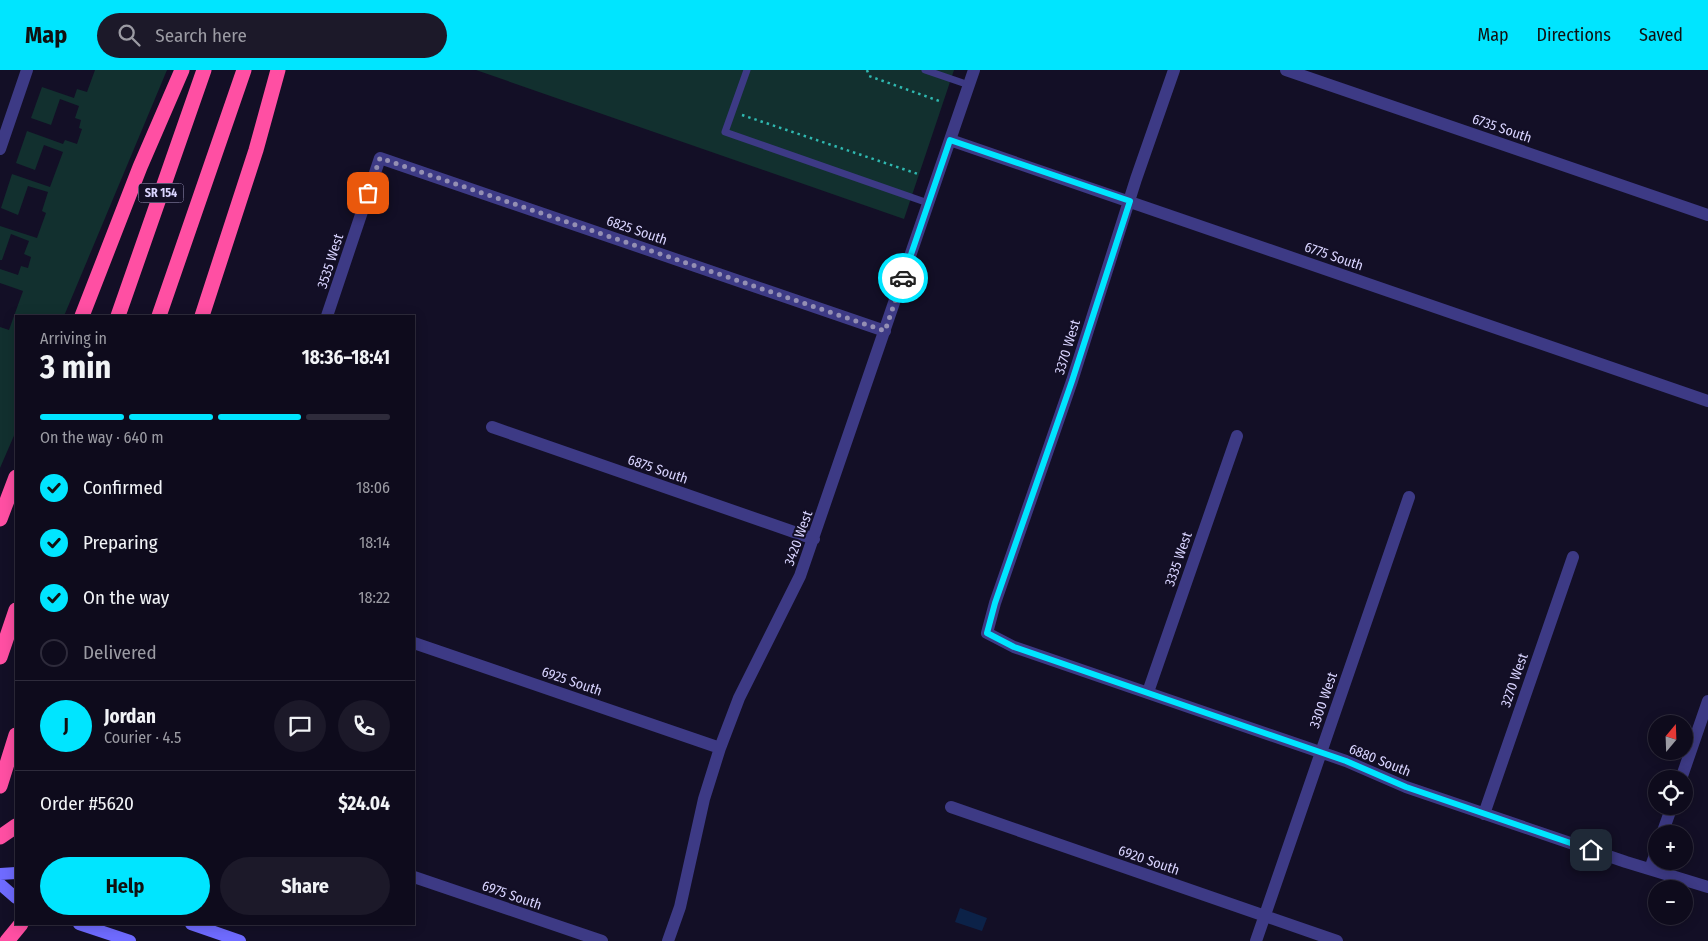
<!DOCTYPE html>
<meta charset="utf-8">
<style>
:root{--surface:#0e0b1c;--page:#1c1929;--text:#f1f3f6;--muted:#9b9ba3;--line:#2e2b3b;--accent:#00e5ff}
body{margin:0;font-family:"Fira Sans Condensed",sans-serif;background:var(--page);color:var(--text);height:100vh;display:flex;flex-direction:column;font-size:19px;white-space:nowrap}
*{box-sizing:border-box;margin:0}
p{font-size:16px;color:var(--muted)}
.icon{flex:none;width:28px;height:28px;fill:none;stroke:currentColor;stroke-width:2;stroke-linecap:round;stroke-linejoin:round}
.map{position:relative;flex:1;overflow:hidden}
.panel{position:absolute;left:15px;top:245px;width:400px;height:610px;display:flex;flex-direction:column;background:var(--surface);border-radius:0px;box-shadow:0 2px 12px #0003,0 0 0 1px var(--line)}
.panel>*{flex:none}
.needle{width:32px;rotate:19deg}
.controls{position:absolute;left:1648px;top:645px;display:grid;gap:10px}
.controls a{display:grid;place-items:center;width:45px;height:45px;border-radius:50%;background:var(--surface);box-shadow:0 2px 12px #0003,0 0 0 1px var(--line);font-size:25px}
.pin{position:absolute;display:grid;place-items:center;width:42px;height:42px;color:#fff;margin:-21px;border-radius:10px;box-shadow:0 2px 8px #0006}
.courier{position:absolute;display:grid;place-items:center;width:50px;height:50px;margin:-25px;border:4px solid #00e5ff;border-radius:50%;background:#fff;color:#222;box-shadow:0 1px 6px #0007}
.headline em{font-style:normal;font-weight:700}
.headline div{display:flex;flex-direction:column-reverse}
.headline{display:flex;align-items:center;justify-content:space-between;height:85px;padding:0 25px}
h1{font-size:32px;font-weight:700;line-height:38px}
.bar{display:grid;grid-template-columns:repeat(4,1fr);gap:8px 5px;align-content:center;height:60px;padding:0 25px}
.bar i{height:6px;border-radius:4px;background:var(--line)}
.bar .on{background:var(--accent)}
.bar p{grid-column:span 4}
.line{display:flex;align-items:center;gap:12px;padding:0 25px;border-top:1px solid var(--line)}
.line div{flex:1}
.round{display:grid;place-items:center;flex:none;width:52px;height:52px;border-radius:26px;background:var(--page)}
ol{padding:0 25px;list-style:none}
li{display:flex;align-items:center;gap:15px;height:55px}
li p{margin-inline-start:auto}
li .icon{padding:5px;border-radius:50%;background:var(--accent);color:#111;stroke-width:4}
li:last-child{color:var(--muted)}
li i{width:28px;height:28px;border:2px solid var(--line);border-radius:50%}
.button{display:flex;gap:10px;margin-top:auto;padding:10px 25px}
.button a{flex:1;height:58px;border-radius:30px;background:var(--accent);color:#111;font-size:20px;font-weight:700;line-height:58px;text-align:center}
.button a+a{background:var(--page);color:var(--text)}
header{display:flex;align-items:center;gap:30px;box-sizing:border-box;height:70px;padding:0 25px;background:var(--accent);color:#111}
header strong{font-size:24px}
nav{display:flex;gap:28px;margin-inline-start:auto;font-size:18px}
.search{width:350px;height:45px;background:var(--page);display:flex;align-items:center;gap:12px;box-sizing:border-box;padding:0 18px;border-radius:28px;color:var(--muted);font-size:19px}
.map>svg:first-child{display:block}
.green{fill:#12302f}
.water{fill:#0c2248}
.lines{fill:none;stroke-linecap:round;stroke-linejoin:round}
.path{stroke:#2fb8b0;stroke-width:2.5;stroke-dasharray:2.5 4;stroke-linecap:butt}
.service{stroke:#3d3a85;stroke-width:7}
.minor{stroke:#3d3a85;stroke-width:12}
.tertiary{stroke:#3d3a85;stroke-width:12}
.secondary{stroke:#6f6bff;stroke-width:12}
.motorway{stroke:#ff4fa3;stroke-width:15}
.done{stroke:#948fb3;stroke-width:5;stroke-dasharray:0 9}
.route{stroke:#00e5ff;stroke-width:6}
.labels{text-anchor:middle;stroke-width:4;stroke-linejoin:round;paint-order:stroke}
.shield{fill:#130f26;stroke:#9e99be;stroke-width:1}
.shield-label{font-size:12px;font-weight:bold;fill:#d9d4ff}
.street-label{font-size:14px;fill:#d9d4ff;stroke:#130f26}
</style>
<header>
<strong>Map</strong>
<div class="search"><svg class="icon" aria-label="search" viewBox="0 0 24 24"><circle cx="10" cy="10" r="6"/><path d="M15 15l6 6"/></svg>Search here</div>
<nav><a>Map</a><a>Directions</a><a>Saved</a></nav>
</header>
<div class="map">
<svg width="1708" height="871" viewBox="0 0 1708 871">
<rect width="100%" height="100%" fill="#130f26"/>
<path class="green" d="M95,0h72l-103,246h-48v115l-16,37v-141l9,3 14,-39 -23,-8v-14l18,6 3,-9 7,2 3,-11 -7,-3 5,-13 -18,-7 -9,26h-2v-34l37,12 9,-25 -4,-2 6,-19 -20,-6 -10,29 -17,-7 11,-34 38,13 13,-35 -19,-7 -9,25 -19,-7 11,-32 36,13 2,-4 12,4 5,-15 -3,-1 2,-8 -6,-2 4,-12 -19,-7 -9,26 -20,-7 11,-31 32,11 3,-9 10,3z
M476,0h478l-50,149z"/>
<path class="water" d="M960,838l27,10 -5,13 -27,-9z"/>
<g class="lines">
<path class="path" d="M867,0l2,6 73,26
M742,45l176,59"/>
<path class="service" d="M747,0l-22,62 203,71
M925,0l44,15"/>
<path class="minor" d="M1174,0l-38,109 -64,202 -77,222 -8,30 27,14 332,114 60,26 220,75 82,25
M1286,0l422,145
M950,70l758,261
M327,246l53,-158 505,173
M492,357l322,112
M414,573l306,105
M1148,622l89,-256
M1681,709l27,-78
M951,737l386,134
M1484,744l89,-257
M1662,764l10,-28
M1650,799l6,-17
M414,807l188,64
M668,871l12,-34 24,-108 16,-51 19,-50 61,-122 174,-506
M1256,871l153,-444"/>
<path class="tertiary" d="M0,79l27,-79"/>
<path class="secondary" d="M0,804l16,-1
M0,814l16,14
M79,854l51,17
M191,854l49,17"/>
<path class="motorway" d="M82,246l58,-149 42,-97
M118,246l86,-246
M159,246l85,-246
M202,246l54,-166 22,-80
M0,449l16,-42
M0,587l16,-47
M0,716l16,-51
M0,767l16,-11
M7,871l14,-17"/>
</g>
<g class="lines">
<path class="done" d="M368,123l12,-35 505,173 18,-53"/>
<path class="route" d="M903,208l47,-138 180,61 -58,180 -77,222 -8,30 27,14 332,114 60,26 185,63"/>
</g>
<g class="labels">
<rect class="shield" x="138.5" y="113.5" width="45" height="19" rx="4"/>
<g class="shield-label">
<text x="161" y="127">SR 154</text>
</g>
<g class="street-label">
<text transform="translate(1502 58) rotate(19)" y="5">6735 South</text>
<text transform="translate(637 160) rotate(19)" y="5">6825 South</text>
<text transform="translate(1334 186) rotate(19)" y="5">6775 South</text>
<text transform="translate(330 191) rotate(-72)" y="5">3535 West</text>
<text transform="translate(1067 277) rotate(-73)" y="5">3370 West</text>
<text transform="translate(658 399) rotate(19)" y="5">6875 South</text>
<text transform="translate(798 468) rotate(-70)" y="5">3420 West</text>
<text transform="translate(1178 489) rotate(-71)" y="5">3335 West</text>
<text transform="translate(1514 610) rotate(-71)" y="5">3270 West</text>
<text transform="translate(572 611) rotate(19)" y="5">6925 South</text>
<text transform="translate(1323 630) rotate(-71)" y="5">3300 West</text>
<text transform="translate(1380 690) rotate(22)" y="5">6880 South</text>
<text transform="translate(1149 790) rotate(19)" y="5">6920 South</text>
<text transform="translate(512 825) rotate(19)" y="5">6975 South</text>
</g>
</g>
</svg>
<div class="controls">
<a><svg class="needle" viewBox="-14 -14 28 28"><path d="M0-13l5 13h-10z" fill="#e53935"/><path d="M0 13l5-13h-10z" fill="#9b9ba3"/></svg></a>
<a><svg class="icon" aria-label="locate" viewBox="0 0 24 24"><circle cx="12" cy="12" r="6"/><path d="M12 2v4M12 18v4M2 12h4M18 12h4"/></svg></a>
<a>+</a>
<a>−</a>
</div>
<div class="pin" style="left:368px;top:123px;background:#ea580c"><svg class="icon" aria-label="bag" viewBox="0 0 24 24"><path d="M5 8h14l-1 12H6zM9 8a3 3 0 0 1 6 0"/></svg></div>
<div class="pin" style="left:1591px;top:780px;background:#1f2937"><svg class="icon" aria-label="home" viewBox="0 0 24 24"><path d="M3 11l9-7 9 7M6 9v11h12V9"/></svg></div>
<div class="courier" style="left:903px;top:208px"><svg class="icon" aria-label="car" viewBox="0 0 24 24"><path d="M5 17H2v-5l4-1 3-4h7l3 4 3 1v5h-3M9 17h6M6 11h13"/><circle cx="7" cy="17" r="2"/><circle cx="17" cy="17" r="2"/></svg></div>
<section class="panel">
<div class="headline"><div><h1>3 min</h1><p>Arriving in</p></div><em>18:36–18:41</em></div>
<div class="bar"><i class="on"></i><i class="on"></i><i class="on"></i><i></i><p>On the way · 640 m</p></div>
<ol>
<li><svg class="icon" aria-label="check" viewBox="0 0 24 24"><path d="M5 12l5 5 9-10"/></svg>Confirmed<p>18:06</p></li>
<li><svg class="icon" aria-label="check" viewBox="0 0 24 24"><path d="M5 12l5 5 9-10"/></svg>Preparing<p>18:14</p></li>
<li><svg class="icon" aria-label="check" viewBox="0 0 24 24"><path d="M5 12l5 5 9-10"/></svg>On the way<p>18:22</p></li>
<li><i></i>Delivered</li>
</ol>
<div class="line" style="height:90px"><b class="round" style="background:var(--accent);color:#111">J</b><div><b>Jordan</b><p>Courier · 4.5</p></div><a class="round"><svg class="icon" aria-label="chat" viewBox="0 0 24 24"><path d="M4 5h16v11H9l-5 4z"/></svg></a><a class="round"><svg class="icon" aria-label="phone" viewBox="0 0 24 24"><path d="M5 4h4l2 5-3 2q2 4 5 5l2-3 5 2v4C11 20 4 13 5 4z"/></svg></a></div>
<div class="line" style="height:65px"><div>Order #5620</div><b>$24.04</b></div>
<div class="button"><a>Help</a><a>Share</a></div>
</section>
</div>
